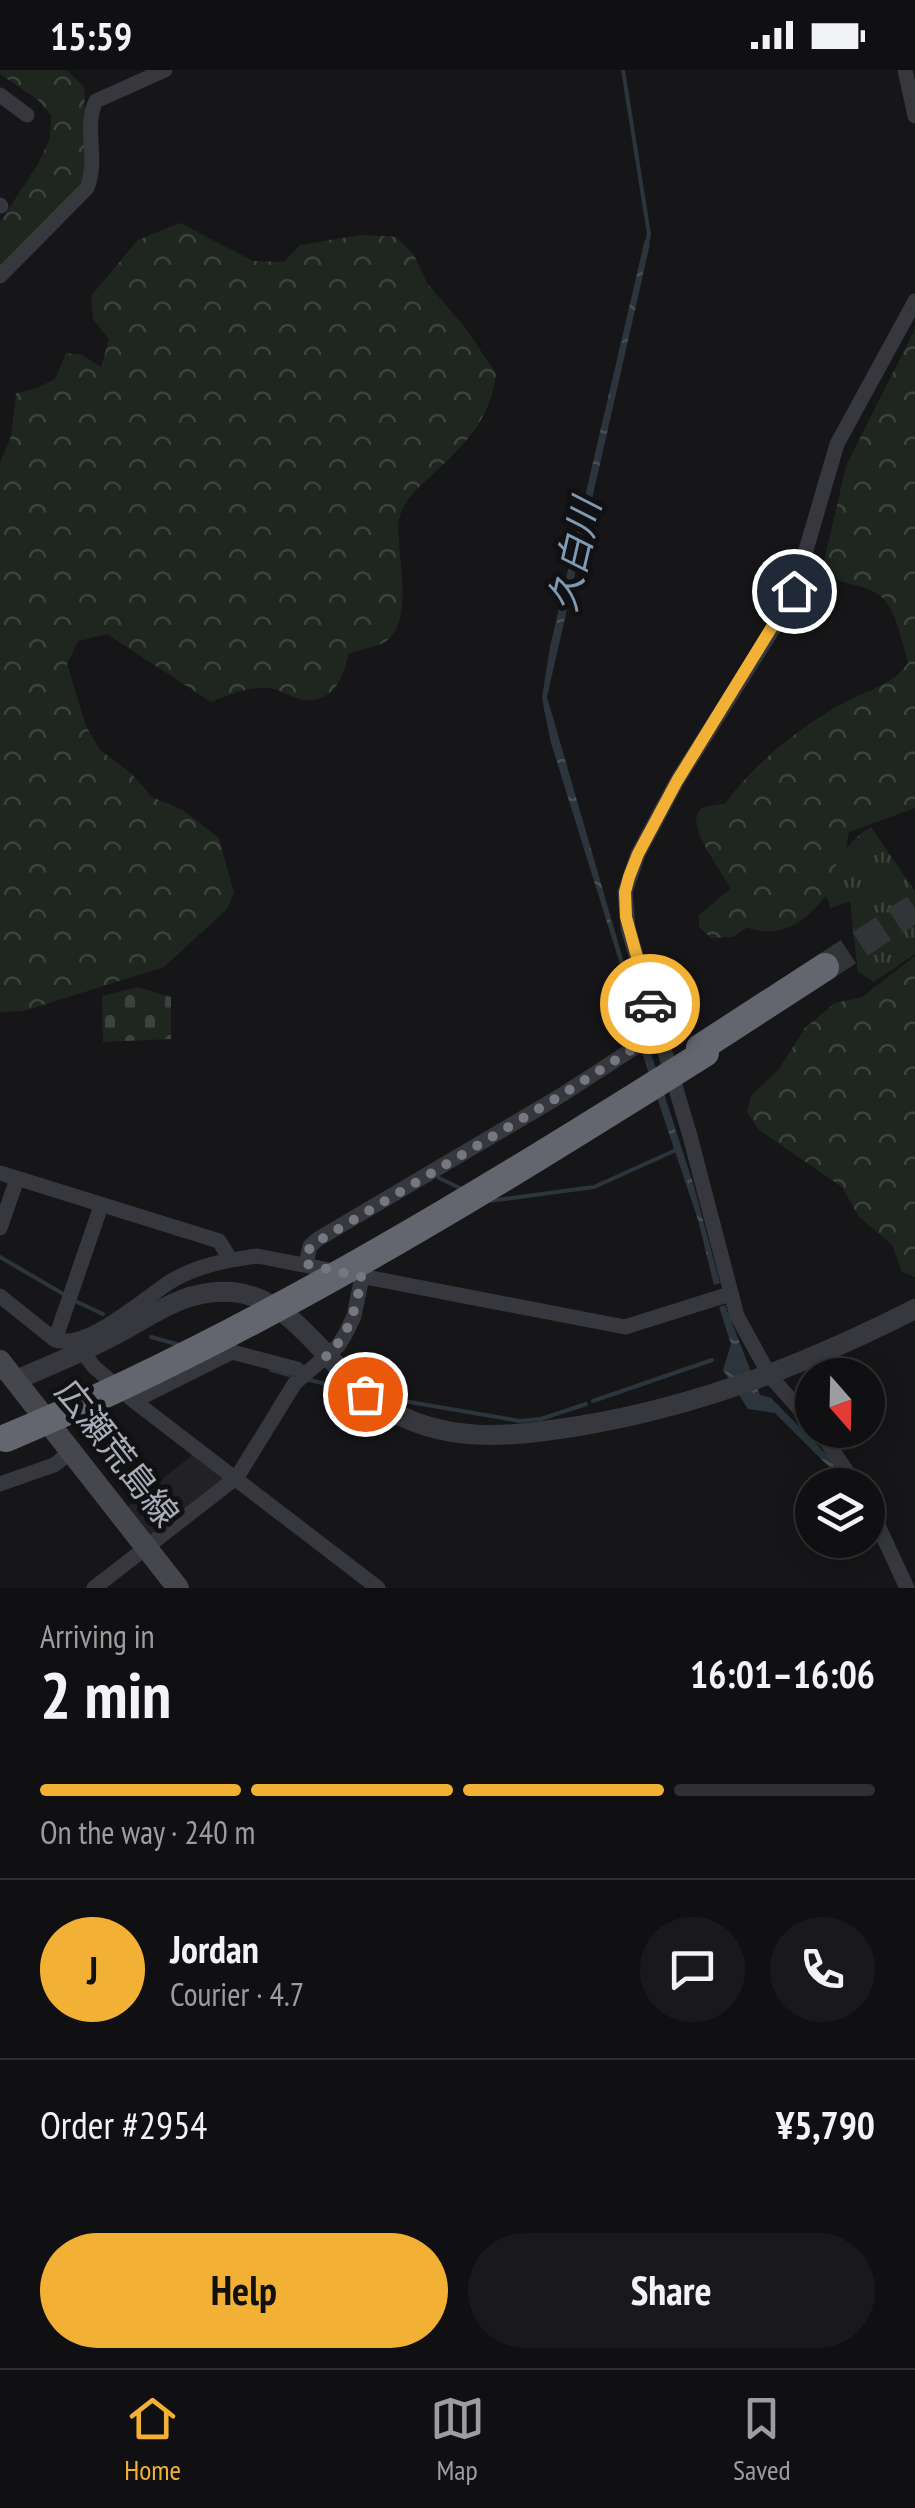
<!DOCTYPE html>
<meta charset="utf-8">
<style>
:root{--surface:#101012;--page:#19191b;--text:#f1f3f6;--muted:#9c9d9f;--line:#303032;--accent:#f2b134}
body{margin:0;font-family:"PT Sans Narrow","Noto Sans JP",sans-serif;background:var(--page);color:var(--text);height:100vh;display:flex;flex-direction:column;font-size:38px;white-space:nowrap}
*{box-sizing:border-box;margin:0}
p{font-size:32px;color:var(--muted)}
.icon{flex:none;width:55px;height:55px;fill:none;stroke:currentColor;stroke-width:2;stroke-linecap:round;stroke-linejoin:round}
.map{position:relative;height:1518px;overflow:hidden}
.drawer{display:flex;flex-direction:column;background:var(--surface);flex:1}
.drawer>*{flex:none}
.needle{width:65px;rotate:160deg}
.fabs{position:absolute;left:795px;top:1288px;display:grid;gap:20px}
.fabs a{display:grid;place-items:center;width:90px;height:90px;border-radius:50%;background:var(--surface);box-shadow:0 5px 25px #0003,0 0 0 2px var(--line);font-size:50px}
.pin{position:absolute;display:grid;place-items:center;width:85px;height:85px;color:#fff;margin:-42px;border:5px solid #fff;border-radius:50%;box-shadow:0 2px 10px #0007}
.courier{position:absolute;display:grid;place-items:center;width:100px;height:100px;margin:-50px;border:8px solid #f2b134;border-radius:50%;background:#fff;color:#222;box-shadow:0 2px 12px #0007}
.headline em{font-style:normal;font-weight:800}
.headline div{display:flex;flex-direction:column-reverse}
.headline{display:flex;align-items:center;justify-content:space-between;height:170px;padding:0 40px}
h1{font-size:65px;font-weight:800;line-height:75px}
.bar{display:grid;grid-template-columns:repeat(4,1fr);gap:15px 10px;align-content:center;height:120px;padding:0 40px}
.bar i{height:12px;border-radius:8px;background:var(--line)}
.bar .active{background:var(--accent)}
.bar p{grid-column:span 4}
.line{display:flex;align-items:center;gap:25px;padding:0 40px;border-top:2px solid var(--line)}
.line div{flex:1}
.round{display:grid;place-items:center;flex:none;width:105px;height:105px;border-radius:52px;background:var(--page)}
.action{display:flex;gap:20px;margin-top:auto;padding:20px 40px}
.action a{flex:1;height:115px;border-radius:60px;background:var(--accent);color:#111;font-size:40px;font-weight:800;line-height:115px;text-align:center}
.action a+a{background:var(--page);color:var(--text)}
.status{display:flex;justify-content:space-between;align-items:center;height:70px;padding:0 50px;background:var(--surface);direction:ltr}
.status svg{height:28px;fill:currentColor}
.dock{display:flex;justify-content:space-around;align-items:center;height:140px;border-top:2px solid var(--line);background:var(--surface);font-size:28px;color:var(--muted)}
.dock a{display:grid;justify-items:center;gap:5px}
.dock .active{color:var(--accent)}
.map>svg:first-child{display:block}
.built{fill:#222225}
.forest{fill:url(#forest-crowns)}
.cemetery{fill:url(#cemetery-stones)}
.park{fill:url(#park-tufts)}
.water{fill:url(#water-ripples)}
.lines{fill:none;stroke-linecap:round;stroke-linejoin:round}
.stream{stroke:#2c353c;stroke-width:4}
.motorway-tunnel{stroke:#333438;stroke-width:28;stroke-dasharray:28 14;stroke-linecap:butt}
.minor{stroke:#37383d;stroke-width:15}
.tertiary{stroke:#37383d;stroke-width:20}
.secondary{stroke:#45474d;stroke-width:22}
.motorway{stroke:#63666e;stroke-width:28}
.motorway-bridge{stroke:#63666e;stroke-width:28}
.done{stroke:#757880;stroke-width:10;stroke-dasharray:0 18}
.route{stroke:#f2b134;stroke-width:12}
.labels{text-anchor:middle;stroke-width:10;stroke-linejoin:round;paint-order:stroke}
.street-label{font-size:35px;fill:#a8adb8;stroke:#111113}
.water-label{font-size:38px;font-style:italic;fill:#7f9bb3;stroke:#111113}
</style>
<div class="status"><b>15:59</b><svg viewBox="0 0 49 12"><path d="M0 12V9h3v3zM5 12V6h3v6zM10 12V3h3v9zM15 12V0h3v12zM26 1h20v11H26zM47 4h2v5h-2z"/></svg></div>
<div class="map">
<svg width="915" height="1518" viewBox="0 0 915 1518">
<defs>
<pattern id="forest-crowns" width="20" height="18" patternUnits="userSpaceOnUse" patternTransform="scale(2.5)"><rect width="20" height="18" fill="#1e261f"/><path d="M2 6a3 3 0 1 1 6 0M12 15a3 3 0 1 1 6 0" fill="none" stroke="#3c433d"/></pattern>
<pattern id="cemetery-stones" width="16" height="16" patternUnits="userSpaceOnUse" patternTransform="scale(2.5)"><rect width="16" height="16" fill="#1e261f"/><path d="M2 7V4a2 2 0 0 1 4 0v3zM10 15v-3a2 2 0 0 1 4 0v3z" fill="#3c433d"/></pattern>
<pattern id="park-tufts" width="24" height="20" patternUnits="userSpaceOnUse" patternTransform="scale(2.5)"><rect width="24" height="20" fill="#1e261f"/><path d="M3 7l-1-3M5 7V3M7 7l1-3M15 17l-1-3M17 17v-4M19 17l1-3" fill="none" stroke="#3c433d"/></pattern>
<pattern id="water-ripples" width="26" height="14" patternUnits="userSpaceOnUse" patternTransform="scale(2.5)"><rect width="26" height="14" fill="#2c353c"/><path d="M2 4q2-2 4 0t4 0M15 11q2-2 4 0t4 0" fill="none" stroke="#485056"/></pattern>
</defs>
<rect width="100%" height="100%" fill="#161618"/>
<path class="built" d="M195,1383l33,25 -76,61 -26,-31z"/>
<path class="forest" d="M0,0h67l17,17 4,84 -8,17 -80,81v-47l38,-58 12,-25 1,-24 -14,-16 -37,-25z
M180,153l73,38 31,1 16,-17 61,-10 35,2 18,18 13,28 40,47 29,44c-6,47 -31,70 -64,101 -11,10 -24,21 -30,35 -13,25 16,97 -12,128 -11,11 -29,9 -42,17 -5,28 -20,53 -52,43 -10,-4 -20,-10 -30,-10 -20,-1 -37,7 -55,14l-104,-68 -29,7 -11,23 19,62 14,24 31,23 21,24 31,13 36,28 15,55 -7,16 -63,58 -140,44 -24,1v-549l11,-27 5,-43 19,-4 20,-10 11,-26 16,2 19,12 8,-28 -16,-20 -2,-23 47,-56z
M915,259v479l-66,24c-2,10 -3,21 -6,31 -13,38 -53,83 -95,64l-15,10 -22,1 -12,-11v-12l31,-26c-5,-16 -48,-65 -29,-80 5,-4 18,-4 24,-5 29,-41 74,-76 118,-101 24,-13 49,-17 65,-40 -6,-19 -11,-54 -28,-67 -17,-14 -41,-9 -58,-26l24,-104z
M915,886v321l-13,-5 -10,-27 -33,-28 -17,-30 -83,-57 -12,-18 4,-16 28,-27 26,-41 30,-25 27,-6z"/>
<path class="cemetery" d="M138,917l33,10v42l-68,3 -1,-46z"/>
<path class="park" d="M871,757l44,64v63l-41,28 -16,-10 -8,-71 -19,7 -7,-17c12,-27 21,-49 47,-64z"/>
<path class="water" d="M645,169l5,5 -103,453 97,335 49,151 27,100 -6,2 -16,-65 -62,-185 -2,-26 -83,-266 -9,-45 8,-51z
M725,1235l35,90 11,3 63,64 15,23h-6l-8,-12 -60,-60 -27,-4 -25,-39 8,-26 -12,-37z"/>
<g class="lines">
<path class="stream" d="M623,0l26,164 -2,10
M439,1108l23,11
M489,1131l105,-14 82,-37
M0,1187l65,38
M75,1231l28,13
M151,1267l29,8
M271,1300l18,5
M310,1310l24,6
M398,1330l122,21 21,-2 45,-15
M593,1331l119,-41"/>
<path class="motorway-tunnel" d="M825,897l90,-59"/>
<path class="minor" d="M905,0l10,46
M0,25l27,20
M0,135l1,1
M0,206l87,-88c12,-29 -4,-61 9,-87l69,-31
M0,1103l219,68 11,18
M0,1158l17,-49
M306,1194l4,-18 8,-7 242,-143 99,-64
M0,1226l55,44c34,10 90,-43 118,-60 26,-15 55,-20 84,-24l368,71 105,-33
M55,1270l46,-134
M82,1281l12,16 40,34 244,187
M134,1331l98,-49 65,17 7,7
M812,1353l-42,-47 -33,-60 -47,-180 -62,-208 -3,-36 13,-38 39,-73 108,-171 9,-19 43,-147 78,-143
M819,1360l37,55
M0,1414l54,-19 17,-13
M868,1434l39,84
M94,1518l143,-111 58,-94 43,-37 8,-13 8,-17 8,-39"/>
<path class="tertiary" d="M16,1310c32,-14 65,-27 97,-44 39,-20 72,-48 119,-44 64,5 98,81 149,113 62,40 128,32 198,21 120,-20 228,-62 336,-117"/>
<path class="secondary" d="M0,1291l178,227"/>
<path class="motorway" d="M700,978l125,-81"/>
<path class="motorway-bridge" d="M6,1368c247,-103 473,-243 699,-385"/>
</g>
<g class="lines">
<path class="done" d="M365,1324l-39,-38c25,-22 29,-48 36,-79l-56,-13 4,-18 250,-150 99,-64 -9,-28"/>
<path class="route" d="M650,934l-24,-87 -1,-25 4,-15 9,-23 39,-73 117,-190"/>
</g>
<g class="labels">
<g class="street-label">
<text transform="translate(117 1383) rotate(52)" y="12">広瀬荒島線</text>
</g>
<g class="water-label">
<text transform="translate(575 485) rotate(-77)" y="13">久白川</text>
</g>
</g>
</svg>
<div class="fabs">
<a><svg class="needle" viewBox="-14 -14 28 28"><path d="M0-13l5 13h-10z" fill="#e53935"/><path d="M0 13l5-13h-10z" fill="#9c9d9f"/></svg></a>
<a><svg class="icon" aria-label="layers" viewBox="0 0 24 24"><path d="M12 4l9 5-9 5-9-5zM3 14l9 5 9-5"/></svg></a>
</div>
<div class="pin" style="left:365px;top:1324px;background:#ea580c"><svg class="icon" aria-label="bag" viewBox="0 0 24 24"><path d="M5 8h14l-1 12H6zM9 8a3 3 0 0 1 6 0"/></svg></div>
<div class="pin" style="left:794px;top:521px;background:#1f2937"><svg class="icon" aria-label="home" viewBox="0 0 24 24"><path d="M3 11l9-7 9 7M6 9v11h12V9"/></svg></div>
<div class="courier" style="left:650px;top:934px"><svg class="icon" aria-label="car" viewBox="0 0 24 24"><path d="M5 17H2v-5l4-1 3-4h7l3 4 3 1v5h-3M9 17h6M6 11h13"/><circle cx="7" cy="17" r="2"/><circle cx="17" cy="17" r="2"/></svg></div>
</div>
<section class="drawer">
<div class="headline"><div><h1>2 min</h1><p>Arriving in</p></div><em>16:01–16:06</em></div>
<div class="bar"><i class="active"></i><i class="active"></i><i class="active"></i><i></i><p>On the way · 240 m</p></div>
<div class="line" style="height:180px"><b class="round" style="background:var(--accent);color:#111">J</b><div><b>Jordan</b><p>Courier · 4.7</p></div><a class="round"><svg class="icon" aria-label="chat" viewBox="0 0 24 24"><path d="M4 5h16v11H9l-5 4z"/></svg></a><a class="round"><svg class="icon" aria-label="phone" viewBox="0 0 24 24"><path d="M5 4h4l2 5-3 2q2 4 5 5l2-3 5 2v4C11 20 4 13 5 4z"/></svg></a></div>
<div class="line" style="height:130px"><div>Order #2954</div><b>¥5,790</b></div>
<div class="action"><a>Help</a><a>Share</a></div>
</section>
<nav class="dock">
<a class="active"><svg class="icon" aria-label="home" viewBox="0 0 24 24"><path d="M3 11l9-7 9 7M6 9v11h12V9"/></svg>Home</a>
<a><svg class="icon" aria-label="map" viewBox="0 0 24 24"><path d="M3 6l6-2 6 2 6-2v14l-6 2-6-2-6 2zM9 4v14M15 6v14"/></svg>Map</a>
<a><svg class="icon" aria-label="saved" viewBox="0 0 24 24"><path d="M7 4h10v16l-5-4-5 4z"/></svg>Saved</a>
</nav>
